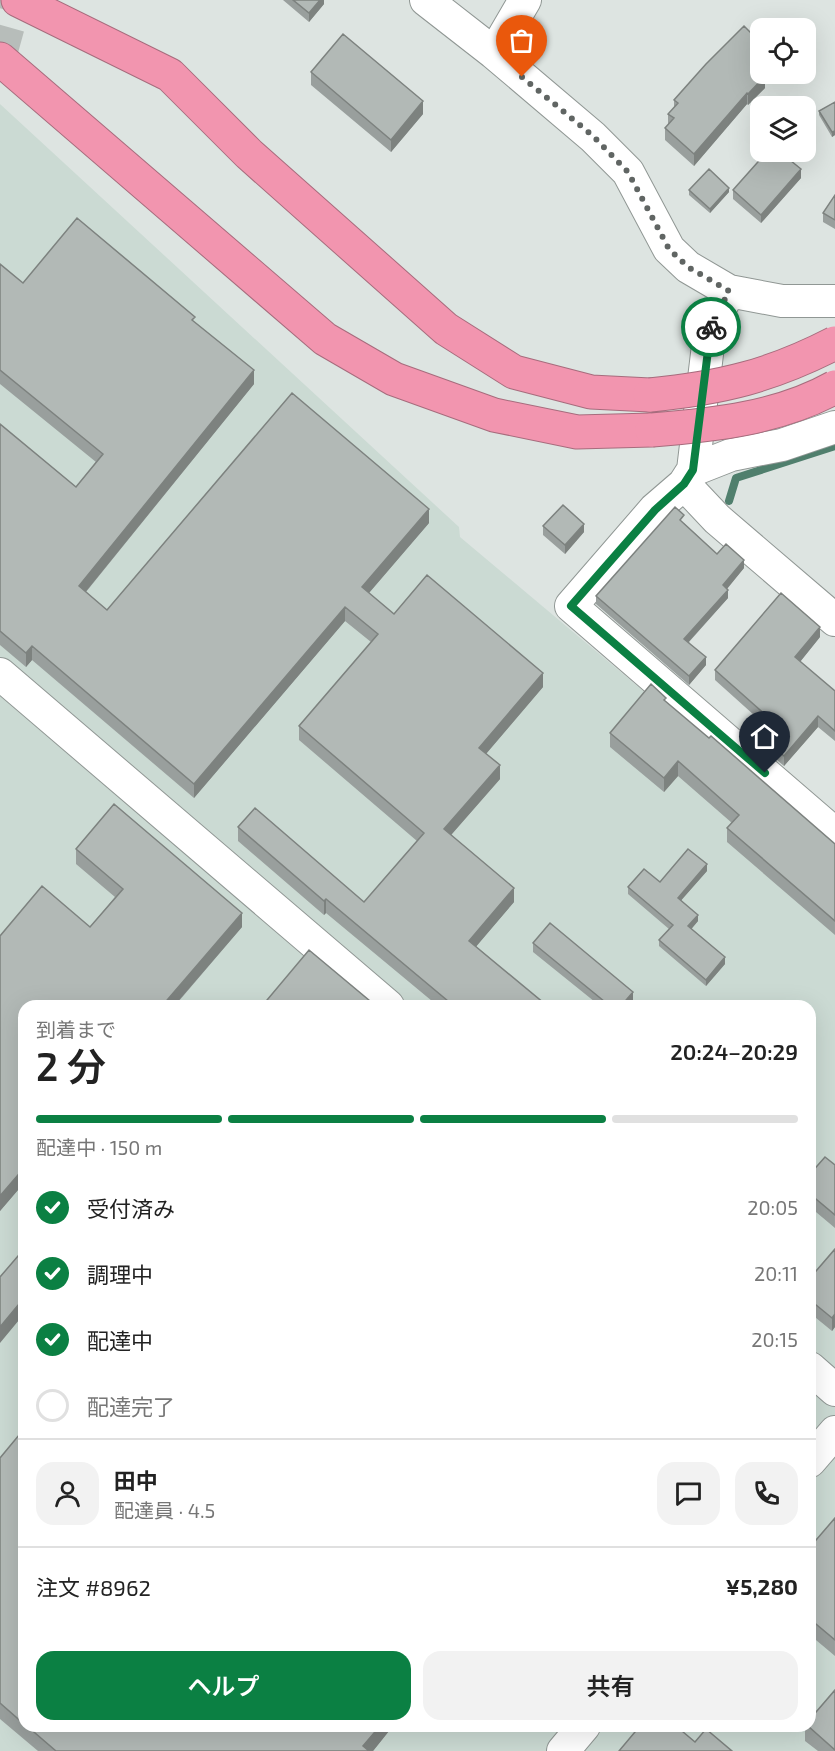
<!DOCTYPE html>
<html lang="ja">
<meta charset="utf-8">
<style>
:root{--surface:#fff;--page:#f2f2f2;--text:#222;--muted:#767676;--line:#e0e0e0;--accent:#0b8043}
body{margin:0;font-family:"Exo 2","Noto Sans JP",sans-serif;background:var(--page);color:var(--text);height:100vh;display:flex;flex-direction:column;font-size:22px;white-space:nowrap}
*{box-sizing:border-box;margin:0}
p{font-size:20px;color:var(--muted)}
.icon{flex:none;width:33px;height:33px;fill:none;stroke:currentColor;stroke-width:2;stroke-linecap:round;stroke-linejoin:round}
.map{position:relative;flex:1;overflow:hidden}
.details{position:absolute;left:18px;top:1000px;width:798px;height:732px;display:flex;flex-direction:column;background:var(--surface);border-radius:18px;box-shadow:0 6px 24px #0002}
.details>*{flex:none}
.tools{position:absolute;left:750px;top:18px;display:grid;gap:12px}
.tools a{display:grid;place-items:center;width:66px;height:66px;border-radius:12px;background:var(--surface);box-shadow:0 6px 24px #0002;font-size:30px}
.pin{position:absolute;display:grid;place-items:center;width:51px;height:51px;color:#fff;margin:-62px -26px;border-radius:50% 50% 50% 0;rotate:-45deg;box-shadow:0 0 6px #0007}
.pin .icon{rotate:45deg}
.courier{position:absolute;display:grid;place-items:center;width:60px;height:60px;margin:-30px;border:4px solid #0b8043;border-radius:50%;background:#fff;color:#222;box-shadow:0 2px 8px #0007}
.summary em{font-style:normal;font-weight:600}
.summary div{display:flex;flex-direction:column-reverse}
.summary{display:flex;align-items:center;justify-content:space-between;height:102px;padding:0 18px}
h1{font-size:39px;font-weight:600;line-height:45px}
.bar{display:grid;grid-template-columns:repeat(4,1fr);gap:9px 6px;align-content:center;height:72px;padding:0 18px}
.bar i{height:8px;border-radius:4px;background:var(--line)}
.bar .active{background:var(--accent)}
.bar p{grid-column:span 4}
.line{display:flex;align-items:center;gap:15px;padding:0 18px;border-top:2px solid var(--line)}
.line div{flex:1}
.round{display:grid;place-items:center;flex:none;width:63px;height:63px;border-radius:18px;background:var(--page)}
ol{padding:0 18px;list-style:none}
li{display:flex;align-items:center;gap:18px;height:66px}
li p{margin-inline-start:auto}
li .icon{padding:6px;border-radius:50%;background:var(--accent);color:#fff;stroke-width:4}
li:last-child{color:var(--muted)}
li i{width:33px;height:33px;border:3px solid var(--line);border-radius:50%}
.primary-button{display:flex;gap:12px;margin-top:auto;padding:12px 18px}
.primary-button a{flex:1;height:69px;border-radius:18px;background:var(--accent);color:#fff;font-size:24px;font-weight:600;line-height:69px;text-align:center}
.primary-button a+a{background:var(--page);color:var(--text)}
.map>svg:first-child{display:block}
.built{fill:#cbdad3;fill-rule:evenodd}
.lines{fill:none;stroke-linecap:round;stroke-linejoin:round}
.stream{stroke:#507f6d;stroke-width:8}
.minor-tunnel{stroke:#b7bdba;stroke-width:32;stroke-dasharray:32 16;stroke-linecap:butt}
.minor-casing{stroke:#909794;stroke-width:34}
.highway-casing{stroke:#a76c7d;stroke-width:35}
.minor{stroke:#fff;stroke-width:32}
.highway{stroke:#f295af;stroke-width:33}
.highway-bridge-casing{stroke:#a76c7d;stroke-width:35;stroke-linecap:butt}
.highway-bridge{stroke:#f295af;stroke-width:33}
.wall{fill:#999f9d}
.shaded-wall{fill:#7d827f}
.building{fill:#b2b9b6;stroke:#7d827f;stroke-width:1.5}
.done{stroke:#606563;stroke-width:6;stroke-dasharray:0 10.8}
.route{stroke:#0b8043;stroke-width:8}
</style>
<div class="map">
<svg width="835" height="1751" viewBox="0 0 835 1751">
<rect width="100%" height="100%" fill="#dde4e1"/>
<path class="built" d="M0,104l459,423 1,10 375,315v899h-835zM24,1006h786v720h-786z"/>
<g class="lines">
<path class="stream" d="M729,501l7,-23 99,-32"/>
<path class="minor-tunnel" d="M0,58l16,-58"/>
<defs>
<path id="minor" d="M426,0l68,53 99,84 35,35 41,77 19,18 41,24 53,10h53
M494,53l31,-53
M729,291l-19,38 -17,141 -9,14 33,35 118,101
M693,470l38,-15 51,-10 53,-18
M684,484l-29,25 -84,97 264,228
M0,674l388,332
M810,1368l25,22
M810,1461l25,-29
M563,1751l21,-25"/>
<path id="highway" d="M18,0l152,75 79,79 197,175 68,43 77,20 59,3
M0,59l325,280 69,40 100,36 83,17 75,-2"/>
</defs>
<use href="#minor" class="minor-casing"/>
<use href="#highway" class="highway-casing"/>
<use href="#minor" class="minor"/>
<use href="#highway" class="highway"/>
<defs>
<path id="highway-bridge" d="M650,395c71,-7 121,-19 185,-52
M652,430c62,-5 128,-12 183,-43"/>
</defs>
<use href="#highway-bridge" class="highway-bridge-casing"/>
<use href="#highway-bridge" class="highway-bridge"/>
</g>
<path class="wall" d="M283,0h41v4l-15,18z
M311,72l112,42 -32,38 -80,-67z
M760,74l5,14 -17,17 -1,-1 -53,62 -29,-26v-12l3,-3v-11l6,-6v-8z
M835,102v33l-3,2 -13,-22v-4z
M770,158l31,20 -40,45 -28,-24v-9z
M689,190l40,2 -19,21 -21,-18z
M835,195v34l-12,-7v-9z
M0,264l23,19 172,40 59,61 -168,208 21,18 322,-87 -60,70 25,21 149,73 -57,67 14,25 -49,56 63,67 -38,44 69,60h-107l-112,-93 -2,2 -86,-74v-14l126,75 53,-61 -118,-101v-14l72,-84 -26,-21 -151,177 -162,-138 -6,7 -26,-22v-221l76,63 20,-25 -96,-78z
M684,523l33,31 27,14 -18,21 2,9 -39,44 17,23 -17,20 -93,-81v-8z
M543,526l41,6 -19,22 -22,-19z
M820,637l-20,25 35,29v50l-17,-14 -34,39 -27,-23v-11l7,-8 -49,-44v-10z
M666,702l169,142v91l-108,-93v-14l5,-5 -54,-47 -14,16 -54,-45v-14z
M76,849l166,78 -242,284v-275l90,-9 25,-30 -39,-33z
M707,871l-26,29 17,21 -7,8 34,35 -19,22 -47,-40v-6l10,-11 -41,-35v-7l32,-5z
M533,943l100,58 -5,5h-28l-67,-54z
M835,1165v63l-25,-21v-33z
M835,1249v78l-3,4 -22,-18v-35z
M24,1429v297h369l-20,25h-335l-38,-32v-261z
M835,1518v138l-25,-21v-88z
M835,1690v61h-17l-13,-10v-15h5z"/>
<path class="shaded-wall" d="M320,0h4v4l-15,18v-9z
M760,62v11l-4,-6z
M765,76v12l-17,17v-11z
M747,93v11l-53,62v-12z
M423,101v13l-32,38v-12z
M835,131v4l-3,2v-5z
M801,169v9l-40,45v-8z
M729,188v4l-19,21v-4z
M254,370v14l-175,216v-14z
M429,509v14l-67,78v-14z
M584,524v8l-19,22v-9z
M744,560v8l-21,26v-9z
M728,590v8l-44,49v-8z
M345,607v14l-151,177v-14z
M820,627v10l-25,31v-11z
M32,646v14l-6,7v-14z
M706,657v8l-17,20v-9z
M543,673v14l-64,75v-14z
M818,716v11l-34,39v-10z
M678,761v15l-14,16v-14z
M500,765v14l-56,64v-14z
M707,864v7l-29,33v-6z
M514,888v14l-45,53v-14z
M326,899v14l-2,2v-14z
M242,913v14l-68,79h-12z
M698,915v6l-10,12v-7z
M725,957v7l-19,22v-6z
M633,992v9l-5,5h-7z
M24,1168v15l-24,28v-15z
M24,1298v16l-24,29v-16z
M835,1314v13l-3,4v-13z
M380,1726h13l-20,25h-10v-5z"/>
<path class="building" d="M293,0h27l-11,13z
M744,26l16,16v20l-4,5 4,5v2h2l3,2 -17,18 -1,-1 -53,61 -29,-26 9,-10 -6,-4 10,-11 -4,-3 32,-36z
M343,34l80,67 -32,39 -80,-68z
M835,102v29l-3,1 -13,-21z
M776,152h4l21,17 -40,46 -28,-25 32,-36 5,4z
M709,169l20,19 -19,21 -21,-19z
M835,195v25l-12,-7z
M77,218l118,99 -3,3 62,50 -175,216 28,24 185,-217 137,116 -67,78 32,27 33,-39 116,98 -64,75 21,17 -56,64 70,59 -45,53 76,63 -3,2h-88l-128,-107 -2,2 -86,-74 17,-19 109,94 60,-69 -125,-107 79,-92 -33,-27 -151,177 -162,-138 -6,7 -26,-22v-207l76,63 27,-33 -103,-84v-106l23,19z
M563,505l21,19 -19,21 -22,-19z
M675,507l9,8 -4,5 37,34 9,-10 18,16 -21,25 5,5 -44,49 22,18 -17,19 -93,-80z
M781,593l39,34 -25,30 40,34v40l-17,-15 -34,40 -27,-24 12,-14 -54,-48z
M651,684l15,14 -2,2 45,38 2,-2 124,108v77l-108,-93 12,-13 -61,-54 -14,17 -54,-45z
M114,804l128,109 -80,93h-138v162l-24,28v-260l42,-50 48,41 33,-38 -47,-40z
M688,849l19,15 -29,34 20,17 -10,11 37,31 -19,23 -47,-40 14,-15 -45,-38 16,-18 16,13z
M550,923l83,69 -12,14h-11l-77,-63z
M309,950l67,56h-114z
M731,1002l5,4h-9z
M825,1157l10,8v50l-25,-21v-20z
M24,1249v49l-24,29v-50z
M835,1249v65l-3,4 -22,-18v-22z
M24,1429v295l-24,-21v-245z
M835,1518v122l-25,-21v-72z
M835,1690v60l-27,-24h2v-7z
M27,1726h353l-17,20 6,5h-313z
M640,1726h36l19,16 11,-13 26,22h-113z"/>
<g class="lines">
<path class="done" d="M522,77l71,59 35,36 41,77 19,18 41,24 -18,36"/>
<path class="route" d="M711,327l-18,143 -9,14 -29,26 -84,96 194,167"/>
</g>
</svg>
<div class="tools">
<a><svg class="icon" aria-label="locate" viewBox="0 0 24 24"><circle cx="12" cy="12" r="6"/><path d="M12 2v4M12 18v4M2 12h4M18 12h4"/></svg></a>
<a><svg class="icon" aria-label="layers" viewBox="0 0 24 24"><path d="M12 4l9 5-9 5-9-5zM3 14l9 5 9-5"/></svg></a>
</div>
<div class="pin" style="left:522px;top:77px;background:#ea580c"><svg class="icon" aria-label="bag" viewBox="0 0 24 24"><path d="M5 8h14l-1 12H6zM9 8a3 3 0 0 1 6 0"/></svg></div>
<div class="pin" style="left:765px;top:773px;background:#1f2937"><svg class="icon" aria-label="home" viewBox="0 0 24 24"><path d="M3 11l9-7 9 7M6 9v11h12V9"/></svg></div>
<div class="courier" style="left:711px;top:327px"><svg class="icon" aria-label="bike" viewBox="0 0 24 24"><circle cx="6" cy="16" r="4"/><circle cx="18" cy="16" r="4"/><path d="M6 16l4-8h5l3 8M10 8l3 8H6M13 5h3"/></svg></div>
<section class="details">
<div class="summary"><div><h1>2 分</h1><p>到着まで</p></div><em>20:24–20:29</em></div>
<div class="bar"><i class="active"></i><i class="active"></i><i class="active"></i><i></i><p>配達中 · 150 m</p></div>
<ol>
<li><svg class="icon" aria-label="check" viewBox="0 0 24 24"><path d="M5 12l5 5 9-10"/></svg>受付済み<p>20:05</p></li>
<li><svg class="icon" aria-label="check" viewBox="0 0 24 24"><path d="M5 12l5 5 9-10"/></svg>調理中<p>20:11</p></li>
<li><svg class="icon" aria-label="check" viewBox="0 0 24 24"><path d="M5 12l5 5 9-10"/></svg>配達中<p>20:15</p></li>
<li><i></i>配達完了</li>
</ol>
<div class="line" style="height:108px"><a class="round"><svg class="icon" aria-label="person" viewBox="0 0 24 24"><circle cx="12" cy="8" r="4"/><path d="M4 21q1-7 8-7t8 7"/></svg></a><div><b>田中</b><p>配達員 · 4.5</p></div><a class="round"><svg class="icon" aria-label="chat" viewBox="0 0 24 24"><path d="M4 5h16v11H9l-5 4z"/></svg></a><a class="round"><svg class="icon" aria-label="phone" viewBox="0 0 24 24"><path d="M5 4h4l2 5-3 2q2 4 5 5l2-3 5 2v4C11 20 4 13 5 4z"/></svg></a></div>
<div class="line" style="height:78px"><div>注文 #8962</div><b>¥5,280</b></div>
<div class="primary-button"><a>ヘルプ</a><a>共有</a></div>
</section>
</div>
